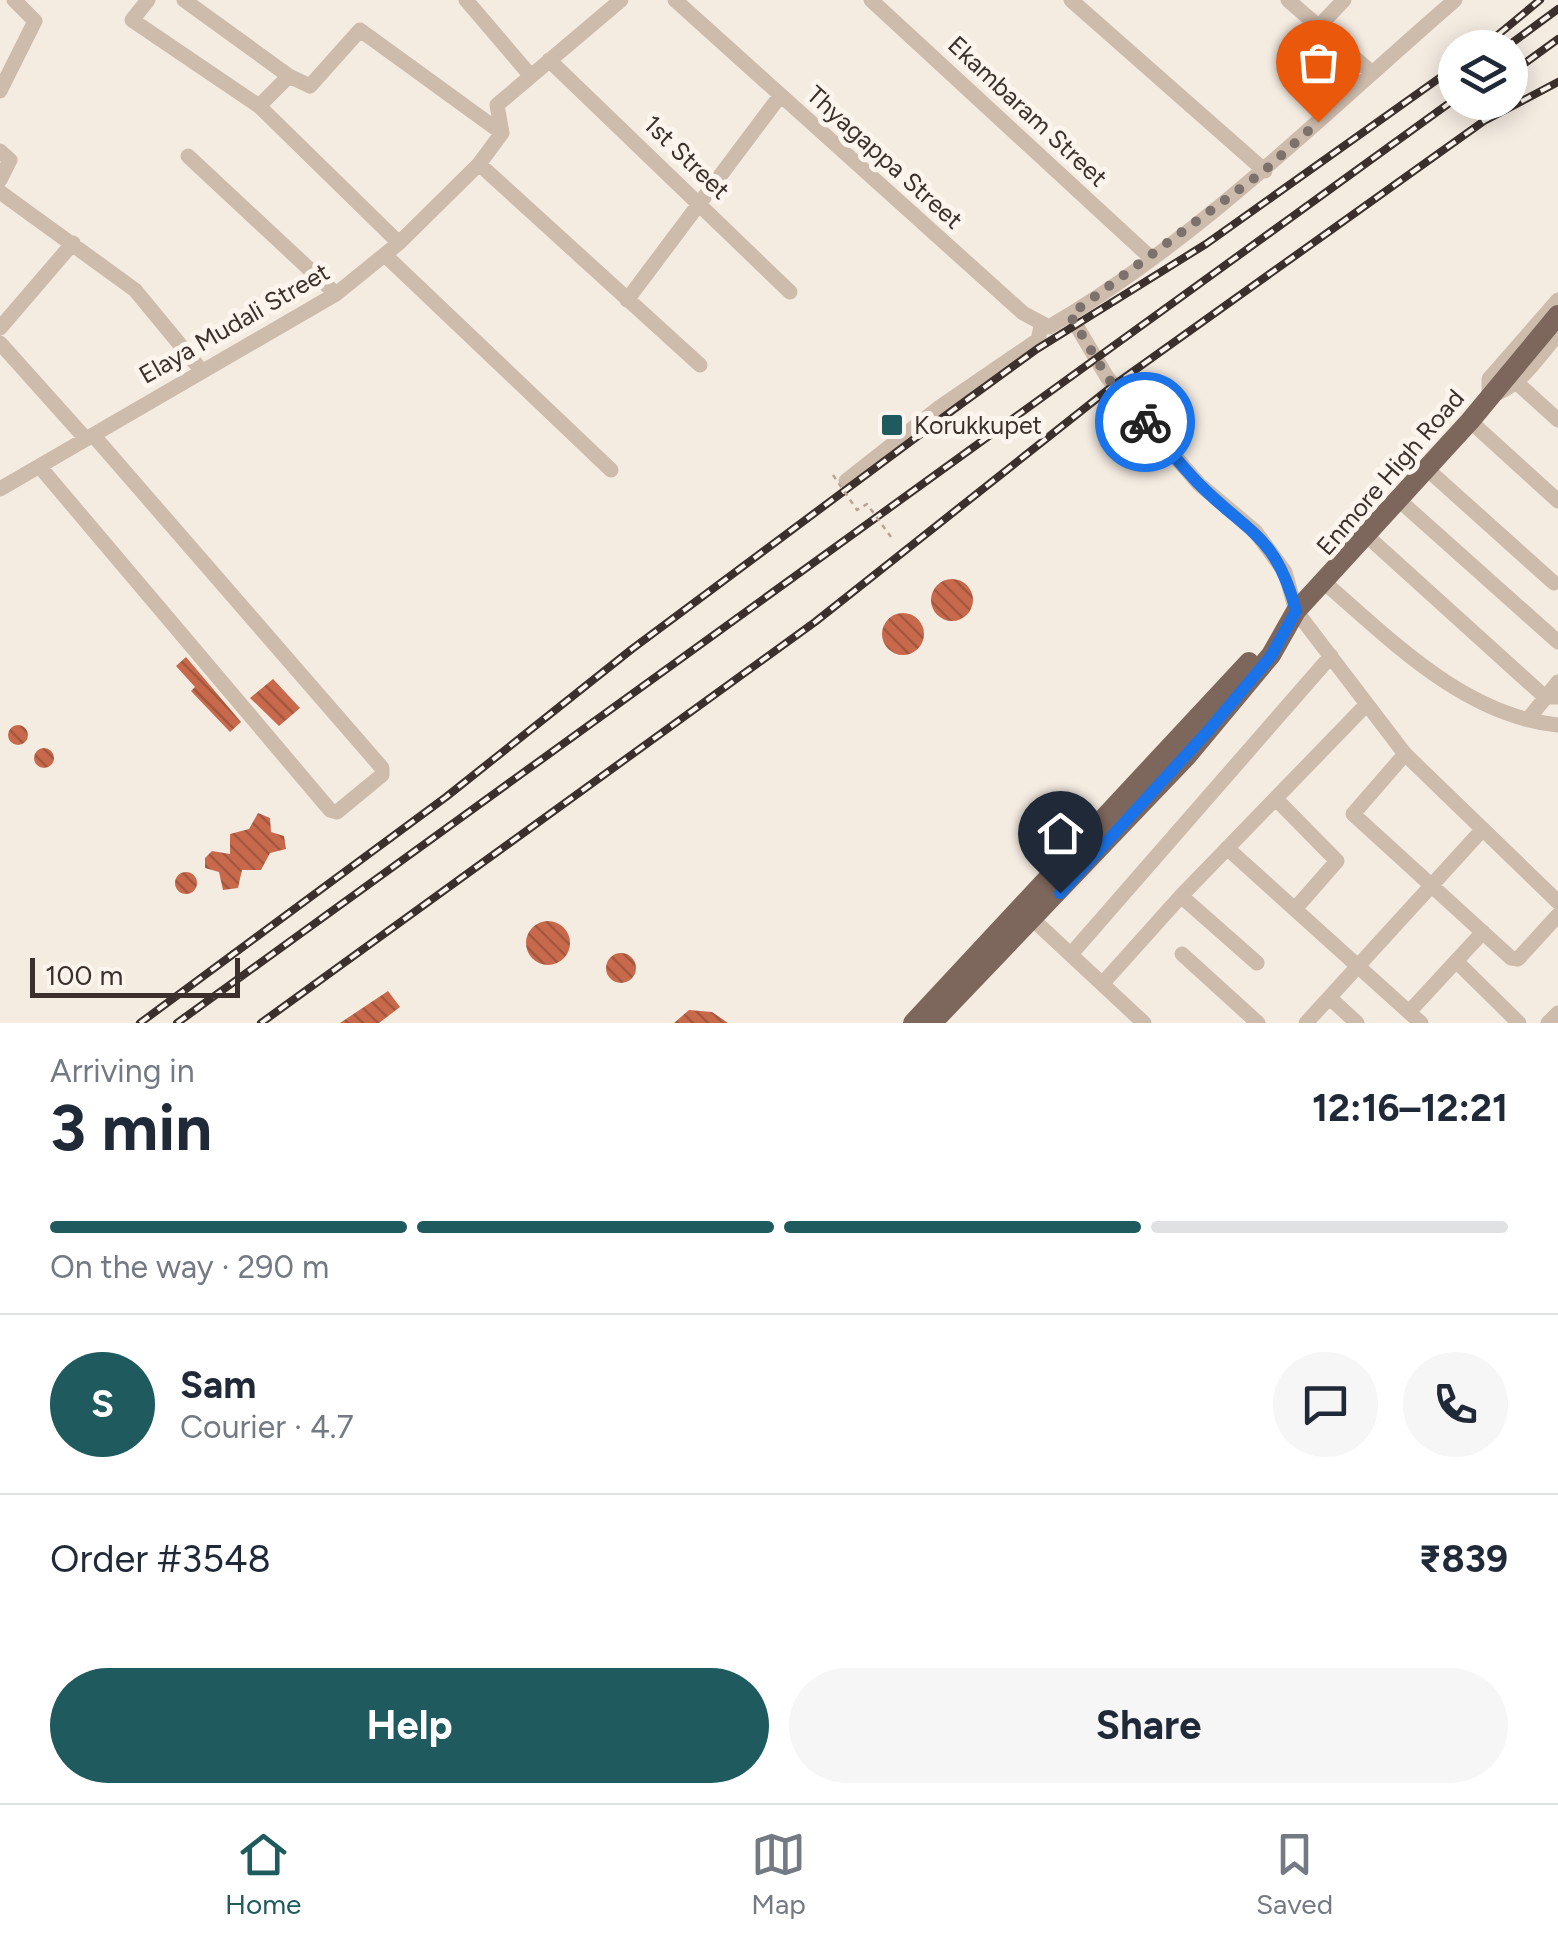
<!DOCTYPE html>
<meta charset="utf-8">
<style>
:root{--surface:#fff;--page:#f6f6f7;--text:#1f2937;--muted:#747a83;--line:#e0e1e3;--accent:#1f5a5e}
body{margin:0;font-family:Figtree,sans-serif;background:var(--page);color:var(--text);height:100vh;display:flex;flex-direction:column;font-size:38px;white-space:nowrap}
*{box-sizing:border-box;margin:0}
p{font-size:32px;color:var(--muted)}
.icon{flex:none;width:55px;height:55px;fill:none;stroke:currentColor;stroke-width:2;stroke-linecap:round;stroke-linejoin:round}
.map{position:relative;height:1023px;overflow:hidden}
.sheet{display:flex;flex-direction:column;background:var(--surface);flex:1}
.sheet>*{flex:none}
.buttons{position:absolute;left:1438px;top:30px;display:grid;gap:20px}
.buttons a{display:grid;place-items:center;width:90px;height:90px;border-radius:50%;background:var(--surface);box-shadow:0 5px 25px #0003;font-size:50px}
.scale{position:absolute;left:30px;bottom:25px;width:210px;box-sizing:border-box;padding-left:10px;border:5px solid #3b302b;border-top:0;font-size:28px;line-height:35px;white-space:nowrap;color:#3b302b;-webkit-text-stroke:8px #fbf5ee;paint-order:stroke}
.pin{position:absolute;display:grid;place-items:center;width:85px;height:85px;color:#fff;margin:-102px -42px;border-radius:50% 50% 50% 0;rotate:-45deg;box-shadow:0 0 10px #0007}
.pin .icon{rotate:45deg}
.courier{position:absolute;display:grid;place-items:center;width:100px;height:100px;margin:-50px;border:8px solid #1a73e8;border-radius:50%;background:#fff;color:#222;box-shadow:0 2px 12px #0007}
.head em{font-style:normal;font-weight:700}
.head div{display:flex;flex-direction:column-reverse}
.head{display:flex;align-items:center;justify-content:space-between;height:170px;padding:0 50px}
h1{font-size:65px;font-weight:700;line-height:75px}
.bar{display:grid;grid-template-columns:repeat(4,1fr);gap:15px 10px;align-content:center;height:120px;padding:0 50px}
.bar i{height:12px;border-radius:8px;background:var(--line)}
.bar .active{background:var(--accent)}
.bar p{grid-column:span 4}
.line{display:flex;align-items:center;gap:25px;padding:0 50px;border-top:2px solid var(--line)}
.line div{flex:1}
.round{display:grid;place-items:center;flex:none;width:105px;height:105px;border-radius:52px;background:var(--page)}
.button{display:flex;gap:20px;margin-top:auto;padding:20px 50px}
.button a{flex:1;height:115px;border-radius:60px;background:var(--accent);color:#fff;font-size:40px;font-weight:700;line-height:115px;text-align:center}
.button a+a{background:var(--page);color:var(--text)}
.dock{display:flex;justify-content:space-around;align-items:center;height:140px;border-top:2px solid var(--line);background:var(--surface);font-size:28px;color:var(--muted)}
.dock a{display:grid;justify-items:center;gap:5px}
.dock .active{color:var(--accent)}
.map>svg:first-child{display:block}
.building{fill:url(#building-back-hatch)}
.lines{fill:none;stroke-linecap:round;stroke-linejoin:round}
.minor{stroke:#cdbbac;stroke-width:15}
.major{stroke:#7d675c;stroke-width:20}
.rail-casing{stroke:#3b302b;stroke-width:8}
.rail{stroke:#fbf5ee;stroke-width:4;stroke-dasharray:11;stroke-linecap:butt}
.path-bridge{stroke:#b9a596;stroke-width:2.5;stroke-dasharray:5 5;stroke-linecap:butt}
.done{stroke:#7c716b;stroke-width:10;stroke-dasharray:0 18}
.route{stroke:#1a73e8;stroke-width:12}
.poi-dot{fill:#1f5a5e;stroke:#fbf5ee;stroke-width:4}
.labels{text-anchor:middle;stroke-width:10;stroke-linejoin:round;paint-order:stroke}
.street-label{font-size:25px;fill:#3b302b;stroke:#fbf5ee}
.poi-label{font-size:25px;fill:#3b302b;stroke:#fbf5ee;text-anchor:start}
</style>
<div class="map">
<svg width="1558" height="1023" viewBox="0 0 1558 1023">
<defs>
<pattern id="building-back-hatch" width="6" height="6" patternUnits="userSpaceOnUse" patternTransform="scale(2.5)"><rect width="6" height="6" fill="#c8694b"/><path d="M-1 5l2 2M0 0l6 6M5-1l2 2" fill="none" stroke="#a4573f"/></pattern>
</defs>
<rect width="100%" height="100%" fill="#f4ebe1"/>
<path class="building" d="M931 600a21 21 0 1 1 42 0a21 21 0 1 1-42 0Z
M882 634a21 21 0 1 1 42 0a21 21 0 1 1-42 0Z
M186,657l55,65 -11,10 -39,-41 4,-4 -19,-21z
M273,679l27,29 -21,18 -29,-28z
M8 735a10 10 0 1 1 20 0a10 10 0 1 1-20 0Z
M34 758a10 10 0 1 1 20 0a10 10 0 1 1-20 0Z
M258,813l12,5 1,14 13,4 2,13 -16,4 -9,17h-19l-4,18 -15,2 -4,-18 -14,-4v-10l7,-7 18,3v-20l19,-5z
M175 883a11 11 0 1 1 22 0a11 11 0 1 1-22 0Z
M526 943a22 22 0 1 1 44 0a22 22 0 1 1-44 0Z
M606 968a15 15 0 1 1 30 0a15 15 0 1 1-30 0Z
M388,991l12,16 -21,16h-39z
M689,1010l23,2 16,11h-54z"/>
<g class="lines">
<path class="minor" d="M148,0l-16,20 127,86 140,137
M184,0l105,76
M466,0l64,75
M675,0l348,313 26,14c151,-88 275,-214 406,-327
M871,0l280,258
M1071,0l194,171
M1288,0l83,72
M1319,26l25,-26
M549,60l241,232
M0,91l35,-70 -21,-21
M259,106l30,-30 21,10 50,-56 142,103
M0,151l10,9 -10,20
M188,156l148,138
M479,164l221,201
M0,192l135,98 66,80
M385,255l226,215
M627,300l153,-204
M1558,300l-69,79v17c30,-7 49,-39 69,-62
M1070,315l37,62 29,35 63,72 56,47 30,41 11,39 109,143 153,148
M0,328l73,-85
M0,343l86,96
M1516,382l42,38
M1470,421l88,80
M40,467l290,343 7,2 45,-37v-7l-289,-333
M1427,469l127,114
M846,481l94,-74 98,-67 3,-14
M0,489l336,-195 63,-51 80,-79 23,-31 -5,-28 124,-105
M1400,501l158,141
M1367,536l178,161h13
M1325,583c67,58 140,133 233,142
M1529,718l29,-36
M1405,754l-52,60 158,144 7,1 40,-44
M1276,799l61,62 -42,48
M1227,848l194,175
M1181,896l76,67
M1026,913l118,110
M1072,953l259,-297
M1182,954l76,69
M1456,961l63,62
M1103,983l78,-87 185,-191
M1330,998l27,25
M1409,1012l74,-80
M1306,1023l177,-194
M1548,1023l10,-10"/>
<path class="major" d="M913,1023l336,-361
M932,1023l255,-267 84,-101 25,-44 174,-190 88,-106"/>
<defs>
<path id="rail" d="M1482,48l58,-48
M1505,48l53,-39
M1510,74l48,-35
M140,1023l306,-226 186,-148 321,-239 84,-61 169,-105 249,-177
M177,1023l1278,-924
M261,1023l554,-401 299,-237 370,-264 74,-39"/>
</defs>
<use href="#rail" class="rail-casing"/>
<use href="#rail" class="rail"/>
<path class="path-bridge" d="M833,475l24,35 10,-6 24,33"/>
</g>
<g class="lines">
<path class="done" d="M1145,422l-38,-45 -37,-62 194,-144 54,-49"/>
<path class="route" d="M1060,893l148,-162 63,-75 25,-45c-20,-77 -49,-78 -99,-129 -18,-19 -35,-40 -52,-60"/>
</g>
<rect class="poi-dot" x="880" y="413" width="24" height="24" rx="5"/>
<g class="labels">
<g class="street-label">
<text transform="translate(1028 111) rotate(43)" y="9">Ekambaram Street</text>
<text transform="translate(687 157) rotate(44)" y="9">1st Street</text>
<text transform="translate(885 157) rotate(42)" y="9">Thyagappa Street</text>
<text transform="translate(234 323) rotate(-30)" y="9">Elaya Mudali Street</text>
<text transform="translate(1390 472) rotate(-49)" y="9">Enmore High Road</text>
</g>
<g class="poi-label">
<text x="914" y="434">Korukkupet</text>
</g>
</g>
</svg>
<div class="buttons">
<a><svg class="icon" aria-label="layers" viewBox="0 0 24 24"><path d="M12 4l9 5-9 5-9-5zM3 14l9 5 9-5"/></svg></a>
</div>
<div class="scale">100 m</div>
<div class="pin" style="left:1318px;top:122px;background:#ea580c"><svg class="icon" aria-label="bag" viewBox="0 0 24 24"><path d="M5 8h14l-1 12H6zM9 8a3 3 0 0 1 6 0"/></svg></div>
<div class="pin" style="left:1060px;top:893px;background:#1f2937"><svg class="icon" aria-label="home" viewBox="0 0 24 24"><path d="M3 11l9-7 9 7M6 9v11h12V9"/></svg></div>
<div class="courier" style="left:1145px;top:422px"><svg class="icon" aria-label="bike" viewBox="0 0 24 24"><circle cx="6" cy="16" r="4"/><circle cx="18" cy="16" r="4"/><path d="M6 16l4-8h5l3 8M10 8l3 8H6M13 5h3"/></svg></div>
</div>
<section class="sheet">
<div class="head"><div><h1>3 min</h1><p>Arriving in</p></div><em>12:16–12:21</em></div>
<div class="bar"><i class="active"></i><i class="active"></i><i class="active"></i><i></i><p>On the way · 290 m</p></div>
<div class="line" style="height:180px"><b class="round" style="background:var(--accent);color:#fff">S</b><div><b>Sam</b><p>Courier · 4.7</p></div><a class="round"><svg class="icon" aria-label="chat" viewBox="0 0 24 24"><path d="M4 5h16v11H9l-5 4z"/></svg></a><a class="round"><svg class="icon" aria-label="phone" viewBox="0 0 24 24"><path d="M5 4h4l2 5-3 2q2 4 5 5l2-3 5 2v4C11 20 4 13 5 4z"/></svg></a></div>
<div class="line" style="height:130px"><div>Order #3548</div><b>₹839</b></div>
<div class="button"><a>Help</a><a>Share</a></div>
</section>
<nav class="dock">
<a class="active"><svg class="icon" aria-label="home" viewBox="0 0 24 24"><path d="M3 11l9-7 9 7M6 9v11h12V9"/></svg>Home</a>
<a><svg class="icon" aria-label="map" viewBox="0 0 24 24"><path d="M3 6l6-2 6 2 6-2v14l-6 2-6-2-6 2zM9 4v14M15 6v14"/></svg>Map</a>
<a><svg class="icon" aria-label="saved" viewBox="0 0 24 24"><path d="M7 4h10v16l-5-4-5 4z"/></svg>Saved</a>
</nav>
